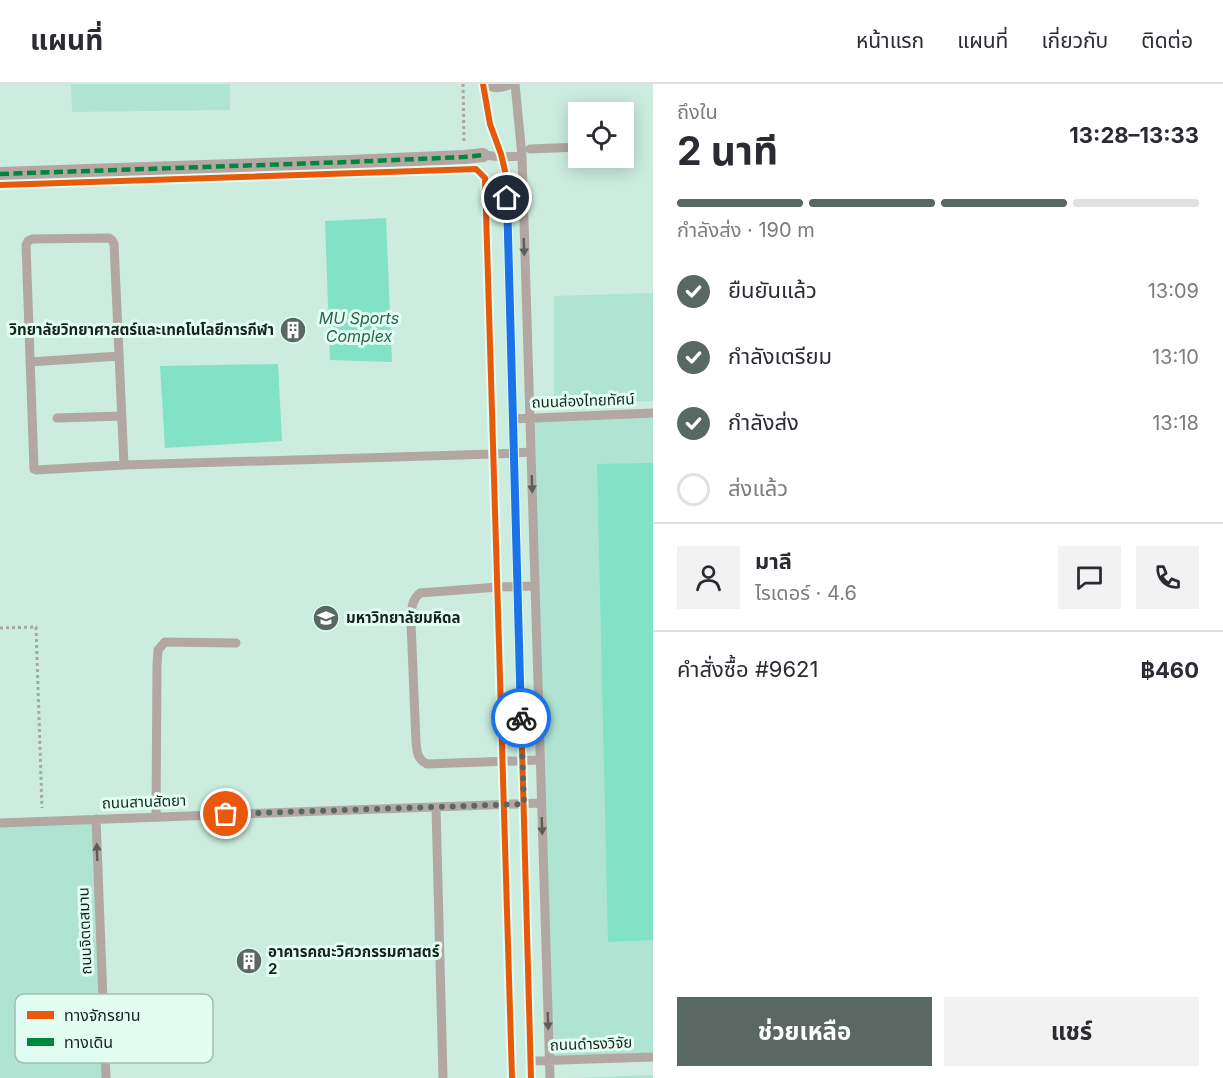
<!DOCTYPE html>
<html lang="th">
<meta charset="utf-8">
<style>
:root{--surface:#fff;--page:#f2f2f3;--text:#2b2b33;--muted:#7c7c81;--line:#e1e1e2;--accent:#596863}
body{margin:0;font-family:Inter,"Noto Sans Thai",sans-serif;background:var(--page);color:var(--text);height:100vh;display:flex;flex-direction:column;font-size:22px;white-space:nowrap}
*{box-sizing:border-box;margin:0}
p{font-size:20px;color:var(--muted)}
.icon{flex:none;width:33px;height:33px;fill:none;stroke:currentColor;stroke-width:2;stroke-linecap:round;stroke-linejoin:round}
.map{position:relative;flex:1;overflow:hidden}
.side{display:flex;flex-direction:column;background:var(--surface);width:570px}
.side>*{flex:none}
.tools{position:absolute;left:568px;top:18px;display:grid;gap:12px}
.tools a{display:grid;place-items:center;width:66px;height:66px;border-radius:0px;background:var(--surface);box-shadow:0 3px 15px #0003;font-size:30px}
.pin{position:absolute;display:grid;place-items:center;width:51px;height:51px;color:#fff;margin:-26px;border:3px solid #fff;border-radius:50%;box-shadow:0 2px 6px #0007}
.courier{position:absolute;display:grid;place-items:center;width:60px;height:60px;margin:-30px;border:4px solid #1a73e8;border-radius:50%;background:#fff;color:#222;box-shadow:0 2px 8px #0007}
.summary em{font-style:normal;font-weight:700}
.summary div{display:flex;flex-direction:column-reverse}
.summary{display:flex;align-items:center;justify-content:space-between;height:102px;padding:0 24px}
h1{font-size:39px;font-weight:700;line-height:45px}
.bar{display:grid;grid-template-columns:repeat(4,1fr);gap:9px 6px;align-content:center;height:72px;padding:0 24px}
.bar i{height:8px;border-radius:4px;background:var(--line)}
.bar .selected{background:var(--accent)}
.bar p{grid-column:span 4}
.line{display:flex;align-items:center;gap:15px;padding:0 24px;border-top:2px solid var(--line)}
.line div{flex:1}
.round{display:grid;place-items:center;flex:none;width:63px;height:63px;border-radius:0px;background:var(--page)}
ol{padding:0 24px;list-style:none}
li{display:flex;align-items:center;gap:18px;height:66px}
li p{margin-inline-start:auto}
li .icon{padding:6px;border-radius:50%;background:var(--accent);color:#fff;stroke-width:4}
li:last-child{color:var(--muted)}
li i{width:33px;height:33px;border:3px solid var(--line);border-radius:50%}
.button{display:flex;gap:12px;margin-top:auto;padding:12px 24px}
.button a{flex:1;height:69px;border-radius:0px;background:var(--accent);color:#fff;font-size:24px;font-weight:700;line-height:69px;text-align:center}
.button a+a{background:var(--page);color:var(--text)}
header{display:flex;align-items:center;gap:36px;box-sizing:border-box;height:84px;padding:0 30px;background:var(--surface);border-bottom:2px solid var(--line)}
header strong{font-size:28px}
nav{display:flex;gap:33px;margin-inline-start:auto;font-size:21px}
main{display:flex;flex:1;min-height:0}
.map>svg:first-child{display:block}
.built{fill:#cbecdf;fill-rule:evenodd}
.green{fill:#b0e4d2}
.water{fill:#81e2c5}
.lines{fill:none;stroke-linecap:round;stroke-linejoin:round}
.path{stroke:#a9a7a3;stroke-width:3;stroke-dasharray:3 3;stroke-linecap:butt}
.service{stroke:#b2a7a2;stroke-width:9}
.pedestrian{stroke:#b2a7a2;stroke-width:14}
.quiet{stroke:#00873e;stroke-width:4.5;stroke-dasharray:9 4.5;stroke-linecap:butt}
.cycleway-casing{stroke:#e2fef3;stroke-width:10}
.cycleway{stroke:#e8590c;stroke-width:6}
.oneway{fill:#5c5e59}
.done{stroke:#596863;stroke-width:6;stroke-dasharray:0 10.8}
.route{stroke:#1a73e8;stroke-width:8}
.labels{text-anchor:middle;stroke-width:6;stroke-linejoin:round;paint-order:stroke}
.poi-label{font-size:15px;font-weight:bold;fill:#15221e;stroke:#e2fef3;text-anchor:start}
.street-label{font-size:15px;fill:#15221e;stroke:#e2fef3}
.water-label{font-size:16px;font-style:italic;fill:#2d6251;stroke:#e2fef3}
.key{fill:#e2fef3;stroke:#a4bcb3;stroke-width:1.5}
.key-label{font-size:16px;fill:#15221e}
</style>
<header>
<strong>แผนที่</strong>
<nav><a>หน้าแรก</a><a>แผนที่</a><a>เกี่ยวกับ</a><a>ติดต่อ</a></nav>
</header>
<main>
<div class="map">
<svg width="653" height="994" viewBox="0 0 653 994">
<rect width="100%" height="100%" fill="#d7eae3"/>
<path class="built" d="M0,0h653v994h-653zM579,28h45v46h-45z"/>
<path class="green" d="M71,0h159v26l-158,2z
M653,209v108l-99,2v-107z
M653,329v644l-104,4 -19,-642z
M96,735l10,259h-106v-255z
M653,991v3h-84z"/>
<path class="water" d="M386,134l6,144 -62,-2 -5,-139z
M278,280l4,77 -117,7 -5,-82z
M653,379v477l-45,2 -11,-478z"/>
<g class="lines">
<path class="path" d="M463,0l1,58
M0,544l36,-1 6,181"/>
<path class="service" d="M483,0l7,40 11,30 4,17 2,27 24,880
M485,0c8,5 18,5 25,0
M515,0l7,72 28,922
M530,65l49,-2
M483,71l19,2 20,-1
M30,278l89,-6
M57,334l65,-2
M513,335l140,-6
M124,381l-10,-221 -2,-4 -3,-2 -77,1 -4,2 -2,4 8,224 2,1 88,-5 370,-11 37,-2
M535,502l-37,1 -78,6c-10,8 -8,19 -9,30l5,119c1,10 1,17 11,22l113,-4
M436,723l7,271
M156,733l1,-152 1,-15 7,-8 71,1
M96,735l10,259
M0,739l541,-20
M530,977l123,-4"/>
<path class="pedestrian" d="M0,90l349,-12 115,-5 19,-2"/>
<path class="quiet" d="M0,90l349,-12 115,-5 19,-2"/>
<defs>
<path id="cycleway" d="M483,0l7,40 11,30 4,17 2,27 24,880
M0,101l476,-16 9,9 27,900"/>
</defs>
<use href="#cycleway" class="cycleway-casing"/>
<use href="#cycleway" class="cycleway"/>
</g>
<defs><path id="oneway-solid" d="M-6-.8H1V-3.2L6.5 0L1 3.2V.8H-6Z" transform="scale(1.5)"/></defs>
<g class="oneway">
<use href="#oneway-solid" transform="translate(524 163) rotate(88)"/>
<use href="#oneway-solid" transform="translate(532 400) rotate(88)"/>
<use href="#oneway-solid" transform="translate(542 742) rotate(88)"/>
<use href="#oneway-solid" transform="translate(97 768) rotate(-92)"/>
<use href="#oneway-solid" transform="translate(548 937) rotate(88)"/>
</g>
<g class="lines">
<path class="done" d="M226,730l298,-10 -3,-86"/>
<path class="route" d="M507,114l14,520"/>
</g>
<defs>
<symbol id="building-disc" viewBox="-11 -11 22 22"><circle r="9.5" fill="#596863" stroke="#e2fef3"/><path d="M-4-6H4V6H1V3H-1V6H-4ZM-2.5-4.3h1.7v1.8h-1.7ZM.8-4.3h1.7v1.8H.8ZM-2.5-1h1.7V.8h-1.7ZM.8-1h1.7V.8H.8Z" fill="#fff"/></symbol>
<symbol id="university-disc" viewBox="-11 -11 22 22"><circle r="9.5" fill="#596863" stroke="#e2fef3"/><path d="M0-5L7-2L0 1L-7-2ZM-4 1L0 2.5L4 1V4Q0 6-4 4Z" fill="#fff"/></symbol>
</defs>
<g fill-rule="evenodd">
<use href="#building-disc" x="278" y="231" width="30" height="30"/>
<use href="#university-disc" x="311" y="519" width="30" height="30"/>
<use href="#building-disc" x="234" y="862" width="30" height="30"/>
</g>
<g class="labels">
<g class="poi-label">
<text x="274" y="251" text-anchor="end">วิทยาลัยวิทยาศาสตร์และเทคโนโลยีการกีฬา</text>
<text x="346" y="539">มหาวิทยาลัยมหิดล</text>
<text x="268" y="873">อาคารคณะวิศวกรรมศาสตร์<tspan x="268" dy="17">2</tspan></text>
</g>
<g class="street-label">
<text transform="translate(583 317) rotate(-2)" y="5">ถนนส่องไทยทัศน์</text>
<text transform="translate(144 718) rotate(-2)" y="5">ถนนสานสัตยา</text>
<text transform="translate(85 847) rotate(-92)" y="5">ถนนจิตตสมาน</text>
<text transform="translate(591 960) rotate(-2)" y="5">ถนนดำรงวิจัย</text>
</g>
<g class="water-label">
<text x="359" y="240">MU Sports<tspan x="359" dy="18">Complex</tspan></text>
</g>
</g>
<rect x="15" y="910" width="198" height="69" rx="9" class="key"/>
<rect x="27" y="927" width="27" height="8" fill="#e8590c"/>
<rect x="27" y="954" width="27" height="8" fill="#00873e"/>
<g class="key-label">
<text x="64" y="937">ทางจักรยาน</text>
<text x="64" y="964">ทางเดิน</text>
</g>
</svg>
<div class="tools">
<a><svg class="icon" aria-label="locate" viewBox="0 0 24 24"><circle cx="12" cy="12" r="6"/><path d="M12 2v4M12 18v4M2 12h4M18 12h4"/></svg></a>
</div>
<div class="pin" style="left:226px;top:730px;background:#ea580c"><svg class="icon" aria-label="bag" viewBox="0 0 24 24"><path d="M5 8h14l-1 12H6zM9 8a3 3 0 0 1 6 0"/></svg></div>
<div class="pin" style="left:507px;top:114px;background:#1f2937"><svg class="icon" aria-label="home" viewBox="0 0 24 24"><path d="M3 11l9-7 9 7M6 9v11h12V9"/></svg></div>
<div class="courier" style="left:521px;top:634px"><svg class="icon" aria-label="bike" viewBox="0 0 24 24"><circle cx="6" cy="16" r="4"/><circle cx="18" cy="16" r="4"/><path d="M6 16l4-8h5l3 8M10 8l3 8H6M13 5h3"/></svg></div>
</div>
<section class="side">
<div class="summary"><div><h1>2 นาที</h1><p>ถึงใน</p></div><em>13:28–13:33</em></div>
<div class="bar"><i class="selected"></i><i class="selected"></i><i class="selected"></i><i></i><p>กำลังส่ง · 190 m</p></div>
<ol>
<li><svg class="icon" aria-label="check" viewBox="0 0 24 24"><path d="M5 12l5 5 9-10"/></svg>ยืนยันแล้ว<p>13:09</p></li>
<li><svg class="icon" aria-label="check" viewBox="0 0 24 24"><path d="M5 12l5 5 9-10"/></svg>กำลังเตรียม<p>13:10</p></li>
<li><svg class="icon" aria-label="check" viewBox="0 0 24 24"><path d="M5 12l5 5 9-10"/></svg>กำลังส่ง<p>13:18</p></li>
<li><i></i>ส่งแล้ว</li>
</ol>
<div class="line" style="height:108px"><a class="round"><svg class="icon" aria-label="person" viewBox="0 0 24 24"><circle cx="12" cy="8" r="4"/><path d="M4 21q1-7 8-7t8 7"/></svg></a><div><b>มาลี</b><p>ไรเดอร์ · 4.6</p></div><a class="round"><svg class="icon" aria-label="chat" viewBox="0 0 24 24"><path d="M4 5h16v11H9l-5 4z"/></svg></a><a class="round"><svg class="icon" aria-label="phone" viewBox="0 0 24 24"><path d="M5 4h4l2 5-3 2q2 4 5 5l2-3 5 2v4C11 20 4 13 5 4z"/></svg></a></div>
<div class="line" style="height:78px"><div>คำสั่งซื้อ #9621</div><b>฿460</b></div>
<div class="button"><a>ช่วยเหลือ</a><a>แชร์</a></div>
</section>
</main>
